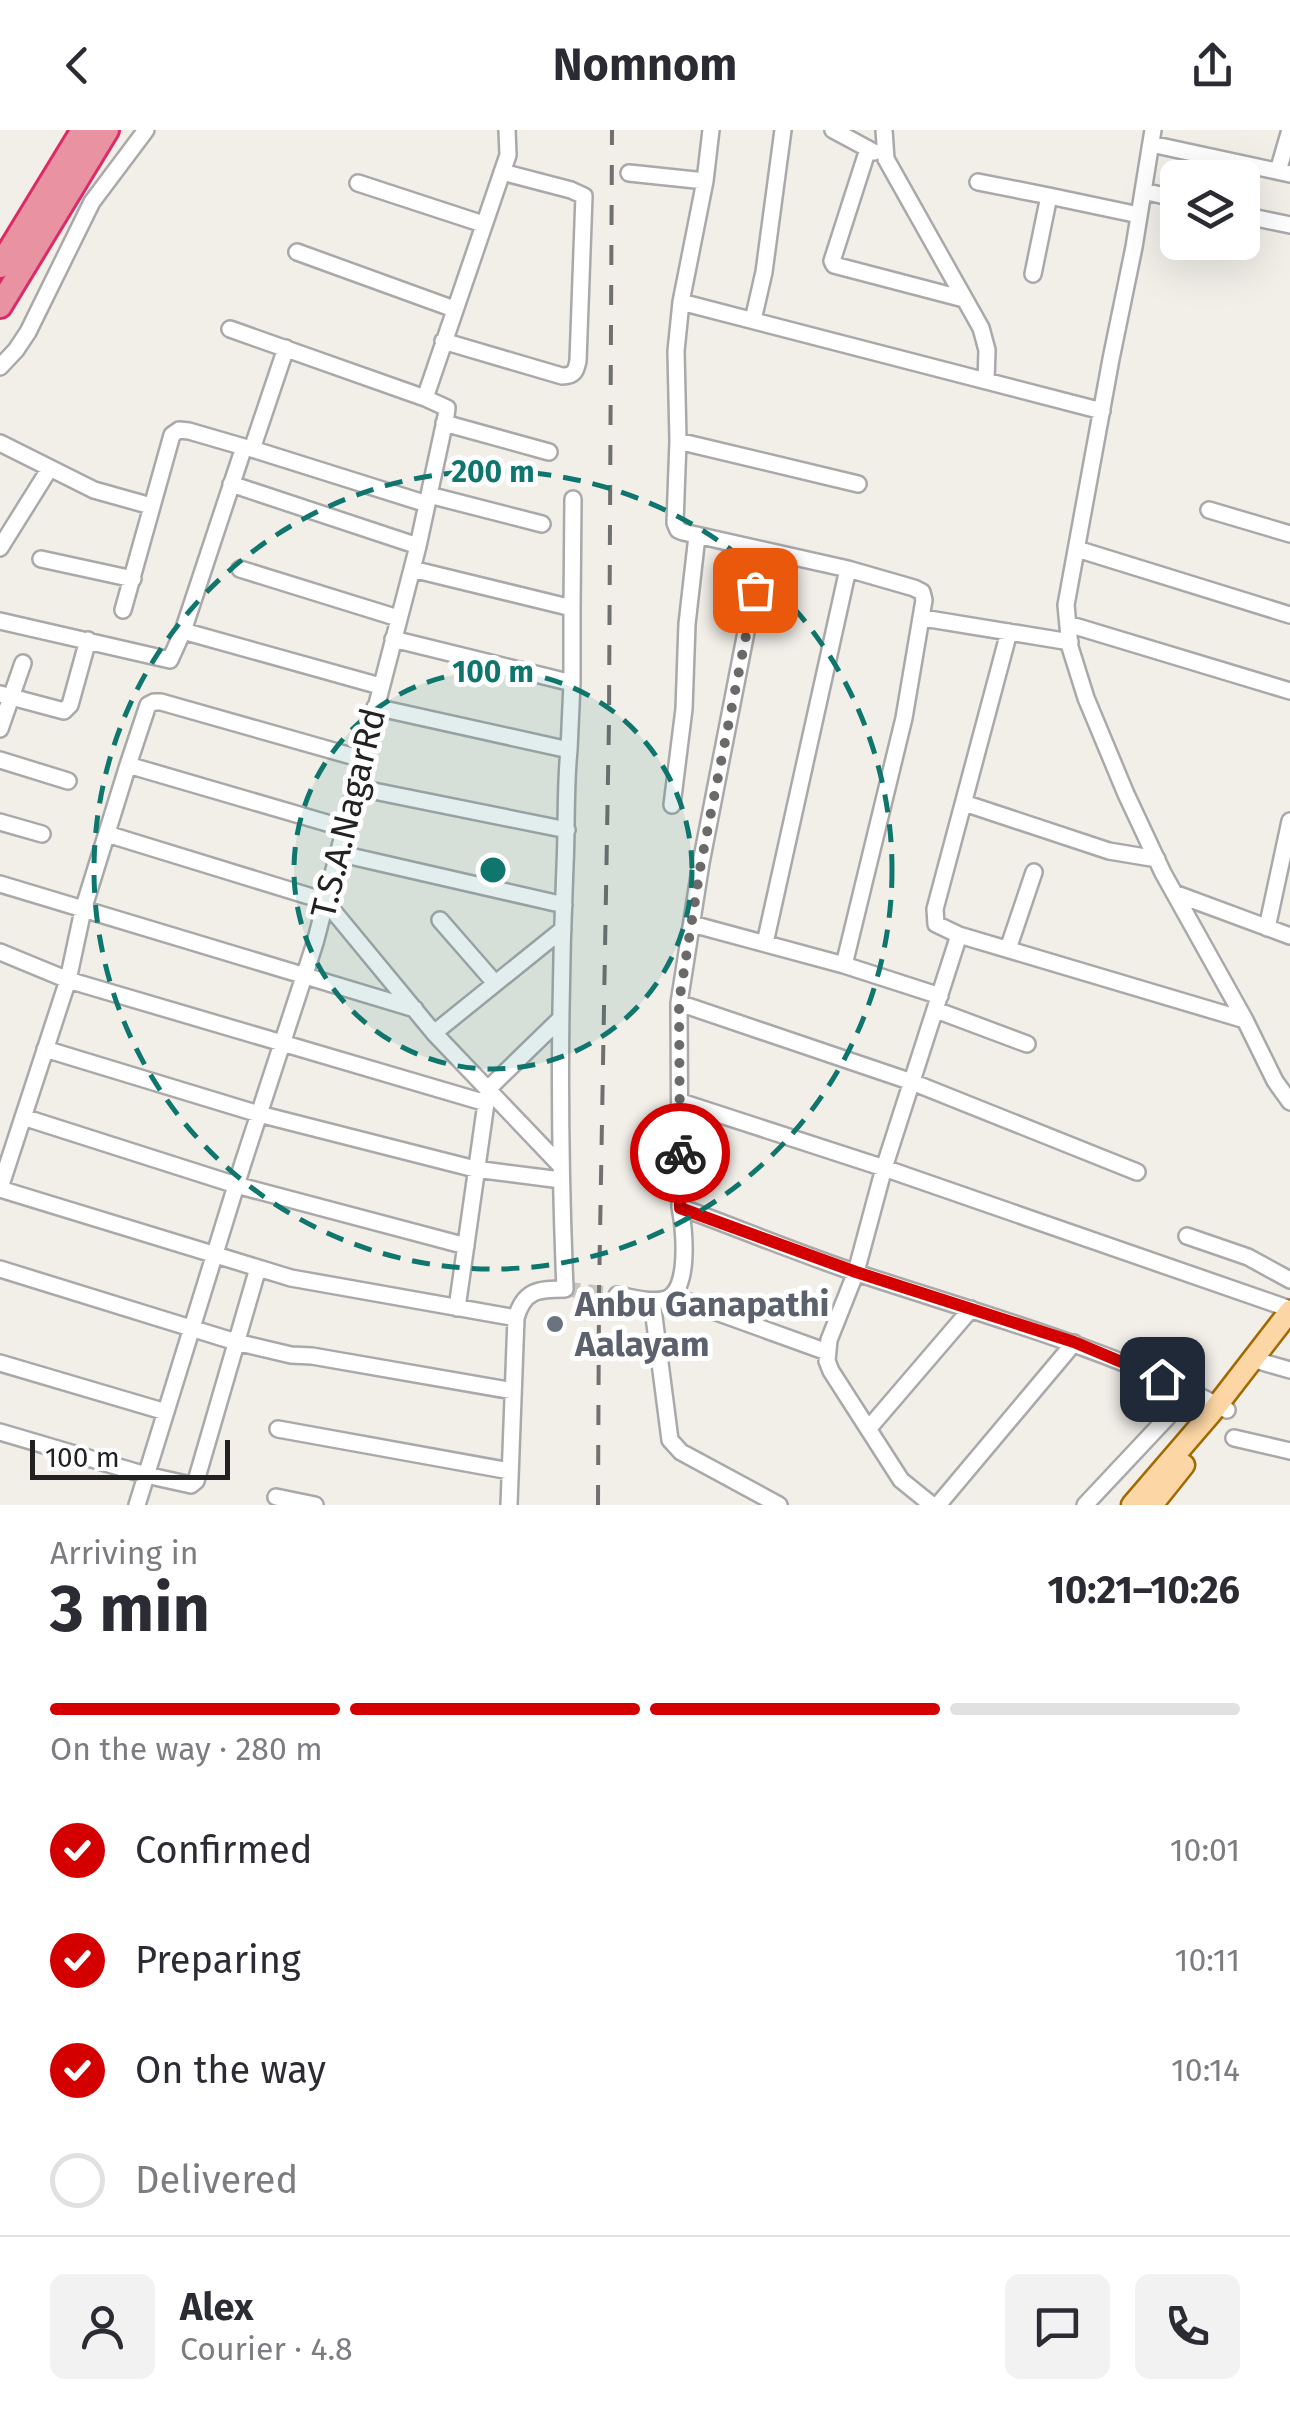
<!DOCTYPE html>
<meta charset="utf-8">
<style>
:root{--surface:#fff;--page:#f2f2f3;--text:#2b2b33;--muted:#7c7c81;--line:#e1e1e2;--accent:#d40000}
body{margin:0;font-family:"Fira Sans",sans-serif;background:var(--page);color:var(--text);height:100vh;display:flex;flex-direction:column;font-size:38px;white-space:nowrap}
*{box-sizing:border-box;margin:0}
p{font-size:32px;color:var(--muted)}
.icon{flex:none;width:55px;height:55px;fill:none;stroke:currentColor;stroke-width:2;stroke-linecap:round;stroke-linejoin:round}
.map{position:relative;height:1375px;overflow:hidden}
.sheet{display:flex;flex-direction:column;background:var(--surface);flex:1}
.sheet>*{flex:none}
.fabs{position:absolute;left:1160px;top:30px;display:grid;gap:20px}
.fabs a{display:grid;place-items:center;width:100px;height:100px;border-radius:15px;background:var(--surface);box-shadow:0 10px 40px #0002;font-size:50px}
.scale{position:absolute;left:30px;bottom:25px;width:200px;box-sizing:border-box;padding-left:10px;border:5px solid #222;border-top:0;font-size:28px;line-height:35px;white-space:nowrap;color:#222;-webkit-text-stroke:8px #fff;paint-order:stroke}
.pin{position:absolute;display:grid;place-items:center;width:85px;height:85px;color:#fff;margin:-42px;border-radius:20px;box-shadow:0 5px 15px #0006}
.courier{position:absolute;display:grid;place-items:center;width:100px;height:100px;margin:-50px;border:8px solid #d40000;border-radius:50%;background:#fff;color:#222;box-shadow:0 2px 12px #0007}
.headline em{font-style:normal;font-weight:700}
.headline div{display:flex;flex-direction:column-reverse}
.headline{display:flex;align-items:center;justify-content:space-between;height:170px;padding:0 50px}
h1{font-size:65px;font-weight:700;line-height:75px}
.bar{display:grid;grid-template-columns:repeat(4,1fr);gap:15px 10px;align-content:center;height:120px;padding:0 50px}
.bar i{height:12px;border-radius:8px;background:var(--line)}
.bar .active{background:var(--accent)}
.bar p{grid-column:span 4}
.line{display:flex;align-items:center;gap:25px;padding:0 50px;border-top:2px solid var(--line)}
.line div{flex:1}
.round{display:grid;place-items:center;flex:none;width:105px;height:105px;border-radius:15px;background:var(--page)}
ol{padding:0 50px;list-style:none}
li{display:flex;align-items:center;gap:30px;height:110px}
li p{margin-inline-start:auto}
li .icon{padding:10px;border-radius:50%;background:var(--accent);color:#fff;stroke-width:4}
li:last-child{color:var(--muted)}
li i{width:55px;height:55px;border:5px solid var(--line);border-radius:50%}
header{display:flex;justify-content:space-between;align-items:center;height:130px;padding:0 50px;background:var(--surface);font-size:45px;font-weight:700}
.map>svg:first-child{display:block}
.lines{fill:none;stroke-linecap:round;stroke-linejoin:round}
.minor-tunnel{stroke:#c8c6c1;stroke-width:15;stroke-dasharray:15 8;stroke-linecap:butt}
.minor-casing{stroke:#a9a9a9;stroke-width:20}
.major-casing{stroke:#a06b00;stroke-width:25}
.highway-casing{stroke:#dc2a67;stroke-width:28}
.minor{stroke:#fff;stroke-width:15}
.major{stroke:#fcd6a4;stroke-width:20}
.highway{stroke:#e892a2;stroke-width:22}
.rail{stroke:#707070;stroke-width:4;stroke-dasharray:20 20;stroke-linecap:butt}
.done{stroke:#6b6a68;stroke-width:10;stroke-dasharray:0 18}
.route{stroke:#d40000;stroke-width:12}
.ring{fill:none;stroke:#0f766e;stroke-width:5;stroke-dasharray:18 12}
.worship-dot{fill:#6b7280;stroke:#fff;stroke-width:4}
.labels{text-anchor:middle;stroke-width:10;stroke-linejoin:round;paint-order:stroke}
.street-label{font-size:35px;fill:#222;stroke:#fff}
.worship-label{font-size:35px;font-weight:bold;fill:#5b616d;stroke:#fff;text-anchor:start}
.centre{fill:#0f766e;stroke:#fff;stroke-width:5}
.ring-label{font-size:30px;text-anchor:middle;font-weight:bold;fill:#0f766e;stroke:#fff;stroke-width:10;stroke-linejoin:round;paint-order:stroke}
</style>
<header><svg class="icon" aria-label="back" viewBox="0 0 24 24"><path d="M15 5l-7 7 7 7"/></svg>Nomnom<svg class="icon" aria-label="share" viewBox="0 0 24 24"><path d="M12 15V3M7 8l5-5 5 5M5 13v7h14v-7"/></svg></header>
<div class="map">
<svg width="1290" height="1375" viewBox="0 0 1290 1375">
<rect width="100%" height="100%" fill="#f2efe9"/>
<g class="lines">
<path class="minor-tunnel" d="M565,1159l52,6"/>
<defs>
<path id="minor" d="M711,0l-6,51 -24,121 -5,49 2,90 -3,82 3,7 5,2 165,37 66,19 8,4 2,8 -20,118 -60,247
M833,0l41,22
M884,0l2,29 95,169 6,22 -1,31
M1153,0l-19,117 -23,112 -45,246 4,42 16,51 40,96 37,79 82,147 30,61 15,21
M1151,14l139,30
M868,19l-36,112 2,4 130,34
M1278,41l12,-41
M629,43l76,8
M978,52l71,14
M358,53l125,41
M1143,61l35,8
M1242,85l48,10
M297,122l157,57
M1033,144l16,-78 90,19
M681,172l421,109
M753,190l11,-48 19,-142
M230,199l195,69
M443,211l119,35c12,0 14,-5 16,-15l6,-165 -13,-6 -69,-18
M286,218l-34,101 -8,-2 -61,184 197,55
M0,237l16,-17 12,-18 64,-130 54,-72
M444,293l105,29
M678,311l180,43
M0,313l94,47 57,16
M252,319l175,55
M231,354l187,62
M429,365l113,29
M1209,380l81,24
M0,418l50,-80
M1077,419l213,66
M762,420l-61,313 -22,140 1,204c60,22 120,47 180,67 124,41 251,75 367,136
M41,429l92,20
M240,439l158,49
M412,439l160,39v75
M572,478l1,-109
M123,480l49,-175 7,-5 10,1 55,16
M923,488l147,24
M0,491l170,39 13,-29
M1068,494l222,67
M1009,502l-74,277 1,15 23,11 286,85
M393,509l179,44 -3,67
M0,564l64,17 6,-6 18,-65
M375,577l194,43c-4,38 -2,77 -4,115 -6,141 -6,283 0,424 -27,0 -41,1 -49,29
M0,599l23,-66
M0,630l68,21
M128,635l20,-60 6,-3h7l201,57
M354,657l213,43
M964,673l145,48 48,8
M672,675l12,-96 3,-85 10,-88
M0,692l42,12
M107,704l218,67 109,132 126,132
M337,723l227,52
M0,754l415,125
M1174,763l116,43
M440,790l55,63
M692,794l152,41 96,31
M1267,798l23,-107
M765,813l83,-374
M1008,819l26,-77
M0,822l68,28 418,123
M679,873l233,79 225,90
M936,880l91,34
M434,903l129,-104
M45,919l214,65 216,55 86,11
M681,972l203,66 406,141
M23,987l213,68 230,61
M0,1058l68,-208 15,-70 45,-145 216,63
M0,1059l291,89 225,40 -7,187
M1187,1106l61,21 42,23
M0,1139l236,73 55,13 21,1 201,35
M617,1165c14,2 35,9 49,4 25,-9 18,-71 14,-92
M672,1166l155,56
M652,1171l18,139 11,12 98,53
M457,1178l31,-219 73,-71
M1262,1232l28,8
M0,1233l166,49
M869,1298l102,-119
M278,1299l232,42
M0,1302l146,43 45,10 5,-4 62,-213
M1234,1308l56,13
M276,1367l39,8
M137,1375l106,-342 72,-220 103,-397 28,-130 1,-8 -22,-10 83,-243 -1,-25
M932,1375l-31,-25 -70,-109 -4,-10 2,-21 27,-68 28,-104 75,-233
M938,1375l136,-162
M1085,1375l107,-114"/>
<path id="major" d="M1132,1375l80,-93 78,-101
M1152,1375l32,-40"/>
<path id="highway" d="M0,136l83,-136
M0,176l107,-176"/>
</defs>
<use href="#minor" class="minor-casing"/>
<use href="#major" class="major-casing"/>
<use href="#highway" class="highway-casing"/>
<use href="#minor" class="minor"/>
<use href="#major" class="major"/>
<use href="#highway" class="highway"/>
<path class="rail" d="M598,1375l1,-212 10,-572 3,-591"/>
</g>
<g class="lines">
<path class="done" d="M680,1023l-1,-151 22,-139 54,-273"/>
<path class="route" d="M680,1023v55l176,64 218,70 88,37"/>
</g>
<circle cx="493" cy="740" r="199" fill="#0f766e" fill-opacity=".12"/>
<g class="ring">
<circle cx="493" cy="740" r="199"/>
<circle cx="493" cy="740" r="399"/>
</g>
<circle class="worship-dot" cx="555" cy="1194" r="10"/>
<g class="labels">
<g class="street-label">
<text transform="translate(348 683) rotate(-76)" y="12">T.S.A.NagarRd</text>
</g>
<g class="worship-label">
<text x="575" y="1186">Anbu Ganapathi<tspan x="575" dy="40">Aalayam</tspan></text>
</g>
</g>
<circle cx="493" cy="740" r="15" class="centre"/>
<g class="ring-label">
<text x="493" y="352">200 m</text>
<text x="493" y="552">100 m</text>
</g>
</svg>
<div class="fabs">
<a><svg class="icon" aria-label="layers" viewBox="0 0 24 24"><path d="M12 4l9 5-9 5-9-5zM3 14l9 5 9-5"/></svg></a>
</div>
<div class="scale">100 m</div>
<div class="pin" style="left:755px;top:460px;background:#ea580c"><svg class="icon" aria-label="bag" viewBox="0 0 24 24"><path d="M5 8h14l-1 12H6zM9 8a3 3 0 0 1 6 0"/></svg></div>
<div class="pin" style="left:1162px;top:1249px;background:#1f2937"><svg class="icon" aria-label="home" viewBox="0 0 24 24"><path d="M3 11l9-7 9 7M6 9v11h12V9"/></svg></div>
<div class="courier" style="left:680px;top:1023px"><svg class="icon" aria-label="bike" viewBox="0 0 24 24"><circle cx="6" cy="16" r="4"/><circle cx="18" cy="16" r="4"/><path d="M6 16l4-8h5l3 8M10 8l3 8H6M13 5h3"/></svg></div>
</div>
<section class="sheet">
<div class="headline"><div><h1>3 min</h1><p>Arriving in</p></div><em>10:21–10:26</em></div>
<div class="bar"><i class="active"></i><i class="active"></i><i class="active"></i><i></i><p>On the way · 280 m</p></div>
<ol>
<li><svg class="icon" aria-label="check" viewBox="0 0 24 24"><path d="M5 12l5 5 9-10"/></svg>Confirmed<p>10:01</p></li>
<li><svg class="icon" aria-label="check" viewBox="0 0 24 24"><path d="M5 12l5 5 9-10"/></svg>Preparing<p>10:11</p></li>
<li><svg class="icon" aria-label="check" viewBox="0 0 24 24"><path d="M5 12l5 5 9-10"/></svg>On the way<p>10:14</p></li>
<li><i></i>Delivered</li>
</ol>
<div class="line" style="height:180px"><a class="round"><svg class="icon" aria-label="person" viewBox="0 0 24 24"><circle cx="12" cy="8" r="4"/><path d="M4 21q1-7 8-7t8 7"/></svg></a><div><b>Alex</b><p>Courier · 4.8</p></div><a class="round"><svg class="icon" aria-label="chat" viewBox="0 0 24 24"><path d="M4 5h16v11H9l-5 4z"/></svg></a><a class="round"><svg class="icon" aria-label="phone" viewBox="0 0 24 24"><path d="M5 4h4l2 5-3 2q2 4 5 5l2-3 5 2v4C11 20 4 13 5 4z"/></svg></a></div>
</section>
